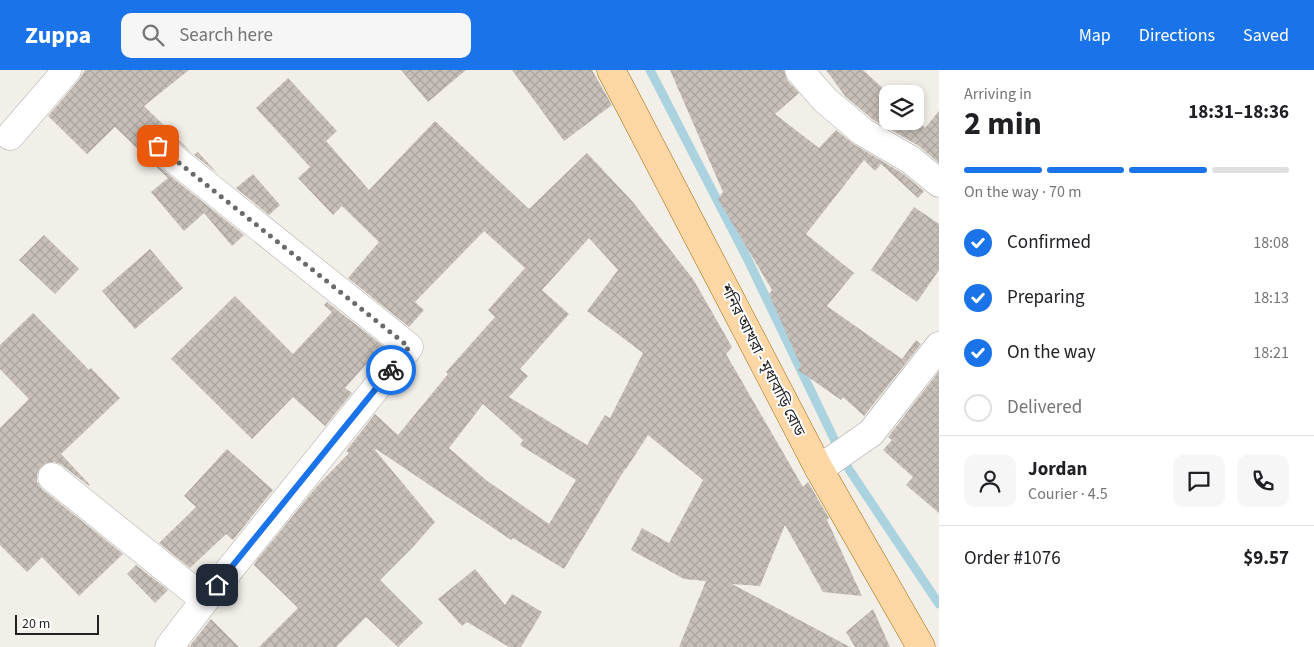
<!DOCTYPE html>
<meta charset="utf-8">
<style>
:root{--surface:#fff;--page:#f6f6f6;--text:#202124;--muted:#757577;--line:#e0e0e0;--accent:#1a73e8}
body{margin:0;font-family:"Source Sans 3","Noto Sans Bengali",sans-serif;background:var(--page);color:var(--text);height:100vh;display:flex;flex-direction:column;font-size:19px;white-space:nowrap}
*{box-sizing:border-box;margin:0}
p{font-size:16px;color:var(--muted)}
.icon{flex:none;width:28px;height:28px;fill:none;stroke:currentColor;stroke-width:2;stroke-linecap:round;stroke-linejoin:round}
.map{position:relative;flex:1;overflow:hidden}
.drawer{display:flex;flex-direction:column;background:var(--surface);width:375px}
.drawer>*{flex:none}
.fabs{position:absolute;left:879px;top:15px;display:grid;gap:10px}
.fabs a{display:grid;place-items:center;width:45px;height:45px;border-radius:10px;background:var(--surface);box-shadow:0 2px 8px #0003;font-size:25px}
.scale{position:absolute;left:15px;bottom:12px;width:84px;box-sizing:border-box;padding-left:5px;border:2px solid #222;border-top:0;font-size:14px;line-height:18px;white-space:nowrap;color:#222;-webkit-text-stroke:4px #fff;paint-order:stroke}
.pin{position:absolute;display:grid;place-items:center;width:42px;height:42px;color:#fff;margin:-21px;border-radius:10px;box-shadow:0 2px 8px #0006}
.courier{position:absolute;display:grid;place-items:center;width:50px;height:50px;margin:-25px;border:4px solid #1a73e8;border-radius:50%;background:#fff;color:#222;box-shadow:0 1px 6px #0007}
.headline em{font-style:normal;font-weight:700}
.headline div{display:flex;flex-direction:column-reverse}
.headline{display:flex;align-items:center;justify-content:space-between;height:85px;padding:0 25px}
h1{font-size:32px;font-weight:700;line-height:38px}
.bar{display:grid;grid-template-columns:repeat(4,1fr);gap:8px 5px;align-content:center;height:60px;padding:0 25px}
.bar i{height:6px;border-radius:4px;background:var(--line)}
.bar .on{background:var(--accent)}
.bar p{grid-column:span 4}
.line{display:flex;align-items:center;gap:12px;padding:0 25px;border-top:1px solid var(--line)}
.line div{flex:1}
.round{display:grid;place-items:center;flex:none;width:52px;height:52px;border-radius:10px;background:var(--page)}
ol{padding:0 25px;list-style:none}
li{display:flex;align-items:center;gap:15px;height:55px}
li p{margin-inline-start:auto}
li .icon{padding:5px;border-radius:50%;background:var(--accent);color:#fff;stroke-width:4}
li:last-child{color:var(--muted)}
li i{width:28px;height:28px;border:2px solid var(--line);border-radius:50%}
header{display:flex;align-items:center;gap:30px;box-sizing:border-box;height:70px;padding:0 25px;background:var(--accent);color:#fff}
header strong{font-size:24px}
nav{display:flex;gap:28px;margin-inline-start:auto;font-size:18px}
.search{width:350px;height:45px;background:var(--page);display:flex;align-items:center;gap:12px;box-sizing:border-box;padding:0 18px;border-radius:10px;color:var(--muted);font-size:19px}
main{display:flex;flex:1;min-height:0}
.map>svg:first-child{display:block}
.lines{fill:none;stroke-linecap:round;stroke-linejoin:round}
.stream{stroke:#aad3df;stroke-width:9}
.building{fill:url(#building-cross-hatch);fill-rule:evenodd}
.minor-casing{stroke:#a9a9a9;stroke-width:29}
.major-casing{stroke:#a06b00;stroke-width:29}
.minor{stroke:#fff;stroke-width:28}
.major{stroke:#fcd6a4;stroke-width:28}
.done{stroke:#6b6a68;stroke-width:5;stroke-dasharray:0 9}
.route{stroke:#1a73e8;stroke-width:6}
.labels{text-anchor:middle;stroke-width:4;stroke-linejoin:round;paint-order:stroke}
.street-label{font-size:15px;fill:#222;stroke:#fff}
</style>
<header>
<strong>Zuppa</strong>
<div class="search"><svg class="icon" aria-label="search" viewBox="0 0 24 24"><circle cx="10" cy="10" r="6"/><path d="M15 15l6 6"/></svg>Search here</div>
<nav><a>Map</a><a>Directions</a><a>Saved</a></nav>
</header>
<main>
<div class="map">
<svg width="939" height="577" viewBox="0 0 939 577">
<defs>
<pattern id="building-cross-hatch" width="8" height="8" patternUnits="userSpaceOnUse" patternTransform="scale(1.25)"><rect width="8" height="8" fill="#c7bfb8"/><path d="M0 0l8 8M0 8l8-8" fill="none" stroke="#aba49e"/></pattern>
</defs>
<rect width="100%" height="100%" fill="#f2efe9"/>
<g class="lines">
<path class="stream" d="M650,0l98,190 100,208 91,136"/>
</g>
<path class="building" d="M85,0h104l-45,36 50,49 4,-3 19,21 -49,-39 -7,-3h-8l-7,5 -3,7v8l5,7 96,77 -12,11 -28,-33 -20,18 -33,-39 17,-14 -53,-51 -28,27 -39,-38 31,-36z
M401,0h65l-38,32z
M512,0h80l20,35 -48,36z
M670,0h114l3,10 12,13 -24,21 44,34 17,-18 19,15 47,28 22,18 -6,7 -37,-34 -6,7 -11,-11 -58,74 48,39 -27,33 75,53 14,-19 5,4 -57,72 -21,-19 -2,3 -43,-30 3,-4 -32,-72 3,-4 -54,-91 5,-7z
M826,0h37l26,24 -1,27h27v-3l10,10 14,-17v52l-20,-17 -47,-27 -27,-23z
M288,8l49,53 -11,10 43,49 66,-69 94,88 58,-56 45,48 61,78 39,68 -6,7 77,133 5,-5 21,36 -2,2 35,76 -39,-4 -38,-67 -25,61 -28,-2 118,63h-171l27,-66 -22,-2 -53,-29 11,-22 27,15 34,-63 -55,-45 -22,34h-1l-61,100 -51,-31 -2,2 -135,-91 -1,1 60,72 -22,25 -33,33 43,43 -25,24 -32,-30 -30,30h-77l39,-39 -44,-43 2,-4 62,-76 31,-32 -3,-2 29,-37 23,21 50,-61 -2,-2 49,-55 -7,-7 37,-42 -41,-37 -69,71 9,8 -15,17 -61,-49 31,-36 -37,-36 -9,9 -35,-37 12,-11 -54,-59zM589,168l29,32 -31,41 56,42 -33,65 -5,-3 -18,30 -78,-48 19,-21 -8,-7 49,-55 -27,-24zM483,334l40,36 -3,5 56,35 -27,44 -63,-44 -37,-32z
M253,104l27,31 -11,10 -33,-27z
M914,137l25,17v46l-22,32 -46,-32z
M44,165l35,34 -24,25 -36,-34z
M150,179l33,39 -48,41 -33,-38z
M235,226l58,58 39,-42 -8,-7 3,-3 60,47 -5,6 -4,-4 -33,37 7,5 -27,33 -32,-29 -41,42 -81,-80z
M33,243l56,57 2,-2 29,30 -59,56 29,31 -1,1 -27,-21 -7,-3 -9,1 -6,5 -3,6v8l5,7 81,65 -44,42 -37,-39 -15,15 -27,-27v-117l29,-29 -29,-30v-24z
M939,301v142l-33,-28 7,-8 -30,-27 9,-10 -4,-3z
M227,379l46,41 -40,50 -7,-6 -36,34 -31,-25 37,-36 -12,-11z
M136,495l32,25 -13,13 -28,-29z
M475,499l30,36 7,-11 30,18 -21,35h-12l-42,-25 -5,4 -24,-27z
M873,539l17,38h-35l-9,-15z
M211,549l28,28h-50z"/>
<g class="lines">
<defs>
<path id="minor" d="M799,0l26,30 38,32 48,28 28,23
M10,66l57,-66
M158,76l251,201 -204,253 -36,47
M819,399l52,-36 68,-87
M52,407l153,123"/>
<path id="major" d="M611,0l208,399 102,178"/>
</defs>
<use href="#minor" class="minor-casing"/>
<use href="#major" class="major-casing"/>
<use href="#minor" class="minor"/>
<use href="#major" class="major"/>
</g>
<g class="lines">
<path class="done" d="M158,76l251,201 -18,23"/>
<path class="route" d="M217,515l174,-215"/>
</g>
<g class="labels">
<g class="street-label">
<text transform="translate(763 290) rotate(63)" y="5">শনির আখরা - মৃধাবাড়ি রোড</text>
</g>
</g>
</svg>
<div class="fabs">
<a><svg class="icon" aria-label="layers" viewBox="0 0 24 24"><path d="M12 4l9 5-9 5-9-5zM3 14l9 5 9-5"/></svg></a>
</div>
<div class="scale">20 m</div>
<div class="pin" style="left:158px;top:76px;background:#ea580c"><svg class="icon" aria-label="bag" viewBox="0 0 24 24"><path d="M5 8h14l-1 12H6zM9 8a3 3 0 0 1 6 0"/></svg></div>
<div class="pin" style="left:217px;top:515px;background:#1f2937"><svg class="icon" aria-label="home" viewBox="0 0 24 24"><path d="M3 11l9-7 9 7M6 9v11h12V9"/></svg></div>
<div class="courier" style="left:391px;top:300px"><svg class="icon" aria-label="bike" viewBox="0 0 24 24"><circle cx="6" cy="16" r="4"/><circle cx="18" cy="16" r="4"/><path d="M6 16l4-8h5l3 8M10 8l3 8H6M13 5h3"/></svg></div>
</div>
<section class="drawer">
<div class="headline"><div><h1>2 min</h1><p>Arriving in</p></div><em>18:31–18:36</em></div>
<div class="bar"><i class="on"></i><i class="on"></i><i class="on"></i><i></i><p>On the way · 70 m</p></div>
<ol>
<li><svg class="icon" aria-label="check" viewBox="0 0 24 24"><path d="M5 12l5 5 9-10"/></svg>Confirmed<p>18:08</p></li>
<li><svg class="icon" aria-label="check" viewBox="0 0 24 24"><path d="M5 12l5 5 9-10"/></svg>Preparing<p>18:13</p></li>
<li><svg class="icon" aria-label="check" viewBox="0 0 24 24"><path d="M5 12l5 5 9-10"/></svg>On the way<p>18:21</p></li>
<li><i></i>Delivered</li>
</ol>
<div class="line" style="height:90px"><a class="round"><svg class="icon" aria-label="person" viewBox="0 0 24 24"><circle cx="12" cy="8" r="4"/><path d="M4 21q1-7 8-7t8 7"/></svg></a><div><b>Jordan</b><p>Courier · 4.5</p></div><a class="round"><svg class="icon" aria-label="chat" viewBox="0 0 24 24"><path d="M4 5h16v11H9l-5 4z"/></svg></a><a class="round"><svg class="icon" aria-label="phone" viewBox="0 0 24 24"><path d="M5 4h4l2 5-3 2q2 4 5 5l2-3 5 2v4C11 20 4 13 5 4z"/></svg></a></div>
<div class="line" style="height:65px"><div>Order #1076</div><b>$9.57</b></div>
</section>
</main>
